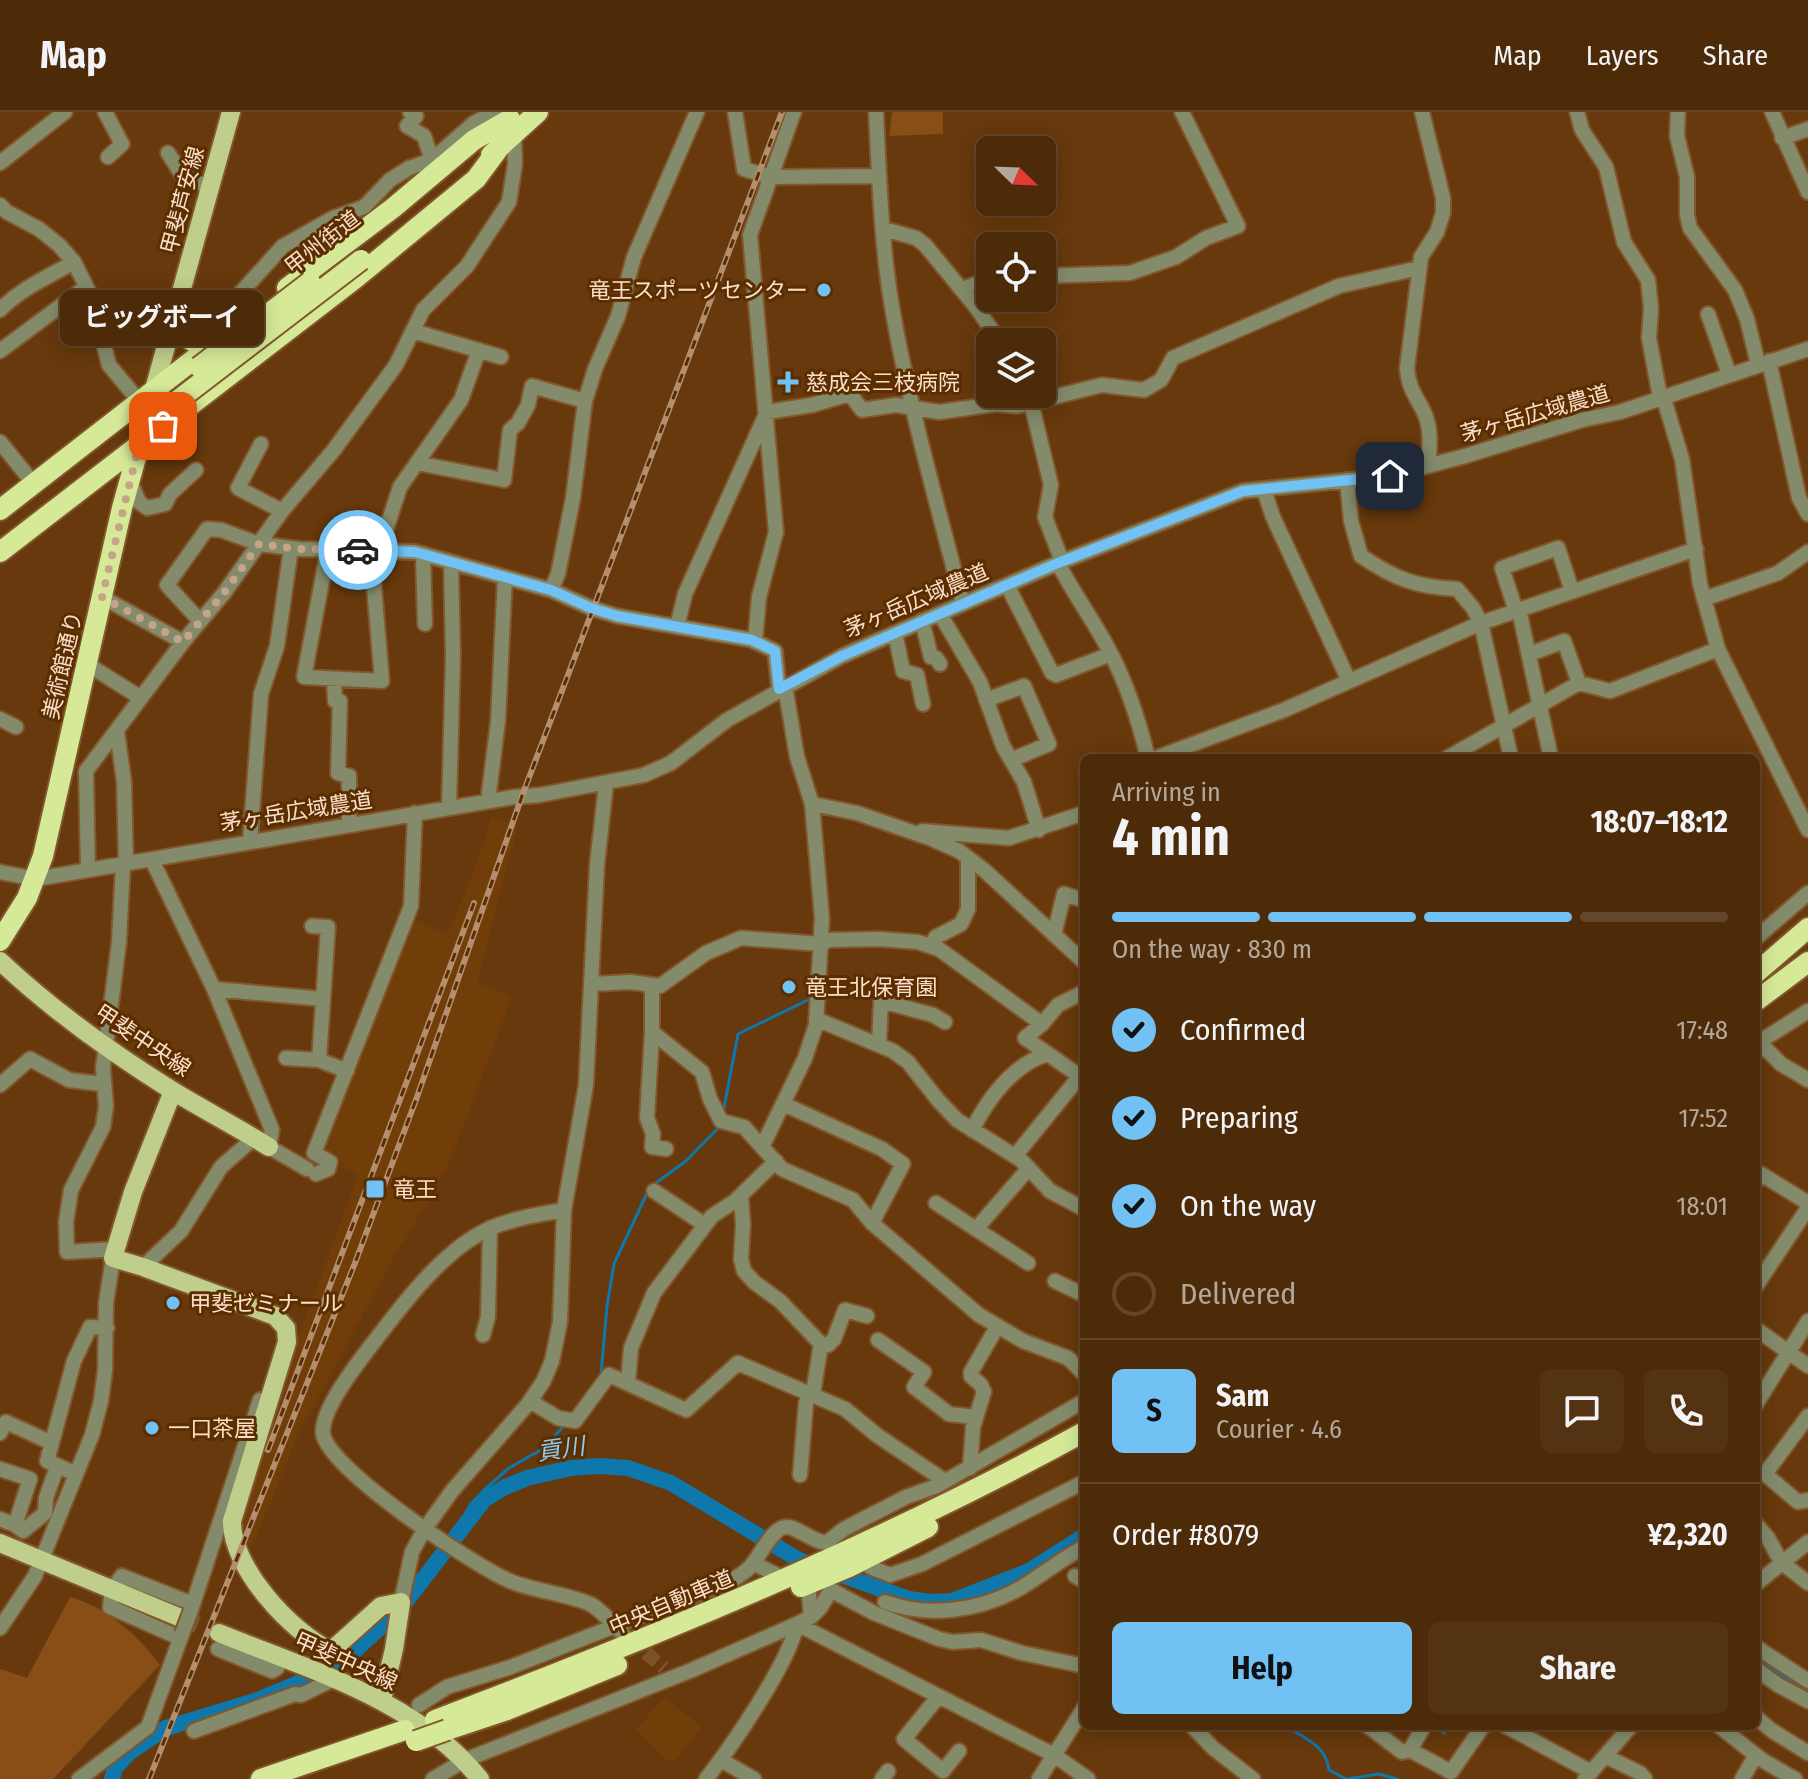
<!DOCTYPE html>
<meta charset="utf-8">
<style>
:root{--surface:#4d2b09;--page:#543312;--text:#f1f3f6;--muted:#b3a79c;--line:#64472a;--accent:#72c1f5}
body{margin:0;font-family:"Fira Sans Condensed","Noto Sans JP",sans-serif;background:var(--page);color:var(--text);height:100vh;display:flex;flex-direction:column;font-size:30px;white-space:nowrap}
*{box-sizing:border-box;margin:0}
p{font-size:26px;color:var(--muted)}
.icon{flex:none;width:44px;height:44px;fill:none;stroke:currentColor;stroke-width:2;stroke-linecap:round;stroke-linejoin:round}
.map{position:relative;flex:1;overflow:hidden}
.side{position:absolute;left:1080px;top:642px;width:680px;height:976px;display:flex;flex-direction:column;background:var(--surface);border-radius:12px;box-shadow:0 4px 20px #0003,0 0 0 2px var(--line)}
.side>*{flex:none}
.needle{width:52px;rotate:113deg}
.buttons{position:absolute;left:976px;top:24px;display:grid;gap:16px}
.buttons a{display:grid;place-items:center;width:80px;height:80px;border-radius:12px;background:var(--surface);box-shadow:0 4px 20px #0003,0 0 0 2px var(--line);font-size:40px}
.pin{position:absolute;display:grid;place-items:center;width:68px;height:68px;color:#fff;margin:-34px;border-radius:16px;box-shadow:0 4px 12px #0006}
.courier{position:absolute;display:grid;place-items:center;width:80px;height:80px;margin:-40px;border:6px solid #72c1f5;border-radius:50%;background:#fff;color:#222;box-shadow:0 2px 10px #0007}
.bubble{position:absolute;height:56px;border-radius:12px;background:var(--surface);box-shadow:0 4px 20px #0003,0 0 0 2px var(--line);font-size:26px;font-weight:700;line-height:56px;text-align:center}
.head em{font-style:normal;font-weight:700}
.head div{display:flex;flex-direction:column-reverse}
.head{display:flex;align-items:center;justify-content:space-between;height:136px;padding:0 32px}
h1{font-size:52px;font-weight:700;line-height:60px}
.bar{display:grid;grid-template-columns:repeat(4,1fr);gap:12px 8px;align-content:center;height:96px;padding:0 32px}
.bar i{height:10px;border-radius:6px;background:var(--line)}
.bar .on{background:var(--accent)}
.bar p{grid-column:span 4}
.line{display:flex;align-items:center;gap:20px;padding:0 32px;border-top:2px solid var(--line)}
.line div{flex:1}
.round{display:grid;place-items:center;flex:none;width:84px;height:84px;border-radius:12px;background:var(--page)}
ol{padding:0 32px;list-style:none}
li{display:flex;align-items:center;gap:24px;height:88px}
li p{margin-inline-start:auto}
li .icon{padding:8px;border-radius:50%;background:var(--accent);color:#111;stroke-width:4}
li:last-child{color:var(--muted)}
li i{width:44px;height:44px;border:4px solid var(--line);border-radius:50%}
.primary-button{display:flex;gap:16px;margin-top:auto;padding:16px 32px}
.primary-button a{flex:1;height:92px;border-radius:12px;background:var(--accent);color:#111;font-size:32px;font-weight:700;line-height:92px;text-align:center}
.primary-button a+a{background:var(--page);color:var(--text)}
header{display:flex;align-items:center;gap:48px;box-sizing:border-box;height:112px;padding:0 40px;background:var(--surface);border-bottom:2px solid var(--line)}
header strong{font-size:38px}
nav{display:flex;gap:44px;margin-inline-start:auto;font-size:28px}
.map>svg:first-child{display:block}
.built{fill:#713d09}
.green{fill:#894e15}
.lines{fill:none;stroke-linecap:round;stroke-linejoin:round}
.stream{stroke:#0e77ac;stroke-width:3}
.river{stroke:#0e77ac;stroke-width:16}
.minor-tunnel{stroke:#7d5228;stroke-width:14;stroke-dasharray:14 7;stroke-linecap:butt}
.major-tunnel{stroke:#7d5228;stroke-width:18;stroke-dasharray:18 9;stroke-linecap:butt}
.minor-casing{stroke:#82572e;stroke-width:18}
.major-casing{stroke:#82572e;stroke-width:22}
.highway-casing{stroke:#82572e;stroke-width:24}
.minor{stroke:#838b6b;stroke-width:14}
.major{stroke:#bfce8b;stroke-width:18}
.highway{stroke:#d6e997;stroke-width:20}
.rail-casing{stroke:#b48f6f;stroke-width:6}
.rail{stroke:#5b2e00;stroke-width:3;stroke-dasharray:9;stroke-linecap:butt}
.minor-bridge-casing{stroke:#82572e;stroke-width:18;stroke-linecap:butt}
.highway-bridge-casing{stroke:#82572e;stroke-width:24;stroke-linecap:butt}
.minor-bridge{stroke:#838b6b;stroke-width:14}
.highway-bridge{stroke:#d6e997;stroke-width:20}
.done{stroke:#c7a487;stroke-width:8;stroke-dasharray:0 14.4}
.route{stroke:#72c1f5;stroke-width:10}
.poi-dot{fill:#72c1f5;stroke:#5b2e00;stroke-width:3}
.labels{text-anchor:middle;stroke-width:6;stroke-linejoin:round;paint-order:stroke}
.street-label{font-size:22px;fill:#fbdec9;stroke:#5b2e00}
.poi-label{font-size:22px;fill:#fbdec9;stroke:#5b2e00;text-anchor:start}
.water-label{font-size:24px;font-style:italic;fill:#8ccbf6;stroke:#5b2e00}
</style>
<header>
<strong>Map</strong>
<nav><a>Map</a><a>Layers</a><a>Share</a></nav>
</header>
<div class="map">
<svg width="1808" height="1667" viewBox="0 0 1808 1667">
<rect width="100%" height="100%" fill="#67390c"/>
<path class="built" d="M492,705l26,9 -41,156 35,15 -62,165 -58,99 -94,174 -46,113 -16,-20 47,-149 75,-204 -15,-7 1,-5 -26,-11 94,-234 35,17 24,-57z
M665,1585l37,30 -30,37 -37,-34z"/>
<path class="green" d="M892,0h51v22l-54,2z
M70,1485c35,9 69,39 90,68l-107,114h-53v-110l27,9z"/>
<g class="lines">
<path class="stream" d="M723,1001l15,-79 72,-35
M653,1073l33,-24 35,-36
M601,1262l6,-68 7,-42 34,-73
M451,1428l19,-35 14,-15 25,-22 37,-21 18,-22
M1286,1614c19,13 40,19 43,44l17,9
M1436,1614l8,7
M1347,1667l32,-5 18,5"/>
<path class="river" d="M1756,1548l52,32
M112,1667l3,-11 15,-16 36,-24 89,-27 39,-16 56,-30 51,-47 83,-108 21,-13 22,-9 44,-10 29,-2 28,2 43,15 128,77 110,39 21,3 22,-1 77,-30 55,-35"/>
<path class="minor-tunnel" d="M630,1527l34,29"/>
<path class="major-tunnel" d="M181,1506l38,15"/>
<defs>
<path id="minor" d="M105,0l17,32 -14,13
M410,0l6,4 -9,10 17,10 8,24
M735,0l9,57 26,8 109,-1
M876,0c3,62 5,127 15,189 17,102 46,202 72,303
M1422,0l21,86v15l-6,19 -16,25 -14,111c1,18 8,27 16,42 9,18 7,36 5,56
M1577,0l5,18 24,37 18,75 24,38 3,28 -2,30 11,59
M1678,0l-1,24 10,41v38l3,13 45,62 12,29 11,45
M1772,0l36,80
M1782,26l26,-9
M168,41l16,25 27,9
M0,51l65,-51
M0,93l7,7 32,17 20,16 15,17 18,36 17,67 31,37
M884,117l32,9 9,7 51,62 24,35
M1042,164l88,-3 46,-16 30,-19 32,-12 -56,-114
M962,177l28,-10
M182,180l16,8 19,19 66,-73 50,-28 31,-11 26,-27 19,-12 23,-8 42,-37 21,-11
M0,198c20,-21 48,-33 74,-48
M1708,202l21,60
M413,219l88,26
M0,239l86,-64
M1769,249l30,137 9,16
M1029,282l22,91 -6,32 17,44
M1663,284l19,63 18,125 18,65 90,181
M0,330l34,42
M261,332l-23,44 44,23
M417,351l87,17 6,-50 8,-7 10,-18 4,-19 53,15
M1347,368l4,41 10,35c34,23 55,31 96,33l16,19 8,15 30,135
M130,369l9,21 8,6 18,-4 5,-10 26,-24
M1264,378l9,27 76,164
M328,437l-24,128 78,4 -11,-130
M379,439l21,-64 61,-87 18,-50
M423,442l2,70
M1058,451c16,32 37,59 53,91 17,32 28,68 37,104
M1007,473l45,88 4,2 55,-21
M551,478l7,-16 15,-76 12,-97 10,-32 23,-53 16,-59 63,-145
M102,485l81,45
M1704,487l74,-26 30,-21
M1519,498l32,148
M1516,499l-14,-43 56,-20 14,43
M940,502l40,68 23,64 21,36 15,48
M200,509l-33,-36 40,-56 14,1 38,14 41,5 115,3 136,38 40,18 26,8 135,24 23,11 4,38
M922,509l9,36 5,1 4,6
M677,515l8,-33 82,-182 45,-7 38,-11 12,16 34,-5 43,7 57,-8 21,2 85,-21 42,5 17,-10 12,-22 166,-72 80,-18
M895,521l8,38 14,4 6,29
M755,530l4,-45 17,-65 -26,-297 44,-123
M1530,542l34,-13 15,42
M87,552l54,34
M334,567l1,22h5l-2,72 11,3v49
M986,588l38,-14 25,58 -38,16
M0,607l16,8
M117,619l7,51 2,81
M1156,646l128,-48 197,-87 215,-74
M1447,646l132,-75 31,8 108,-42
M488,689l10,-80 7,-144
M812,692l45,9 75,26 27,12 25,19 100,92
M449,696l4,-153 -2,-92
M922,719l87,7 75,-25
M250,729l11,-147 16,-48 14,-98
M152,748l62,129 58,141 -3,17 38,22
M88,758l-2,-99 97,-129 41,-49 58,-82 51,-60 63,-86 27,-55 44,-44 42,-64 6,-38 -1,-30
M0,760l36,7 478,-82 26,-2 104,-20 27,-12 56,-43 115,-64 216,-93 185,-72 147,-15 75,-20 117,-36 38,-8 188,-63
M312,814l16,1 -9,133 28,11
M1054,823l10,-41 19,6
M1756,826l52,-45
M930,834l6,-9 25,-13 7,-15v-50
M593,872l37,-2 30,4 46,-33 35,-15 80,6 8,-4 50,-1 39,3 21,7 103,75
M652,875v45l50,40 8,27 11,22 23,6 38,42 71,31 19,23 107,92 44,26 45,17 16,16
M214,877l109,10
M1084,880l-26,13 -16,19 -17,14 59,41
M816,907l77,32 15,11 30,38 19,20 64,40 29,31 34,18
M652,920l-5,86 6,16 -1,13 14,2
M1756,927l25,25 27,16
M1756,932l52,-33
M879,933l2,-44 52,14 12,7
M286,946l33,2
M0,973l30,-26 39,21 34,4
M782,995h8l92,42 21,15 -31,59
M972,1018c16,-31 41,-65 75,-76
M763,1033l42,-87 11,-33 6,-107 -10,-114 -15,-47 -12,-71
M1015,1044l65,-80
M316,1062l12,-5 2,-7 -16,-9 97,-247 4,-93
M1756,1070l5,-8 47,29
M654,1079l51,34
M741,1083l2,30 -2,34 3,12 10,11 26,19 41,43 -8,49
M936,1091l92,60
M564,1098c-24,4 -48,8 -71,17 -45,19 -84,69 -113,107 -16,21 -59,73 -57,99 3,35 153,134 187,148 23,10 63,14 82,24 11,7 22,20 31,29
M976,1117l53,-61
M115,1137l-48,3 -1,-30 5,-32 32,-63 3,-21 -3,-38 16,-126 4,-78
M143,1155l38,-36 40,-64 33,-29
M1055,1169l29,14
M1756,1174l52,-78
M1756,1217l52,37
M483,1223l5,-18 2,-89
M878,1228l46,32 -10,15 35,27 27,3
M821,1232l7,1 6,-6 11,-29 22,6
M628,1271l3,-35 23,-55 58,-77 23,-15 41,-40
M530,1289l28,17 17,3 34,-46 77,35 52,-47 107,46 33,27 67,45
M1756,1292l52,-83
M1808,1304l-43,58 33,28 10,-2
M0,1321l6,-11 46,21
M970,1356l3,-41 11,-35 -3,-7 -10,-9v-4l26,-45
M0,1357l30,10 -15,46
M76,1362l-29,-13 27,-100 16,-34 17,1
M800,1363l6,-72 4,-11
M0,1407l15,6 8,6 22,-18 1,-15 11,-31
M1756,1412l12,14 13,24 27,21
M753,1451l24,12
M870,1455l20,8 32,-11 162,-82
M1075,1464l9,5
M1756,1472l52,-42
M885,1490c43,16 96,9 137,-15 21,-13 40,-28 62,-40
M401,1491l11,-51 12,-22 28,-39 76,-87 15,-22 9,-21 8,-39 4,-112 22,-125 11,-220 9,-81
M191,1498l69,-210
M811,1505l9,-9 11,-18 43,23 65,26 14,3 28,-2 41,13 62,13
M0,1516l35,-52 57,-141 9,-34 4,-31 1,-67 7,-45
M180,1526l-70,-31 2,-18 10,-13 71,28
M1756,1535l52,34
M218,1537l54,22 5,-3 4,-9
M1756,1557l22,16 30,16
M938,1585l-34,42 39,32 16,-20
M419,1593l28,-18 64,-20 223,-88c5,-3 11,-7 15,-11 10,-9 23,-41 37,-41 10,-1 25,14 40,16l18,-14 62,-32 31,-11 147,-85
M1756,1605l15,13 37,23
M1192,1614l21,22 40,31
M1368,1614l34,26 8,-2 14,-24
M1506,1614l85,46
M1719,1614l43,34 33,19
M194,1619l101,-37 6,1 31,-15
M1410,1638l41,22 32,-46
M1605,1644l35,17 5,6
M721,1648l33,19
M79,1667l69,-52 34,-93
M433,1667l32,-19 227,-90 105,-46 14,-7 -2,-23
M706,1667c26,-33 83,-116 91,-155l257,131 34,24
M882,1667l6,-8
M1039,1667l45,-71
M1585,1667l46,-53
M1742,1667l14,-24"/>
<path id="major" d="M153,281l78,-281
M0,849c52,49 112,92 173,130 31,19 64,36 96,56
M173,979l-40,101 -20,66 30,9 132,49 11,12 1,14 -55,179c-1,46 59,111 99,130l50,-45 20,-4
M0,1431l181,75
M219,1521c90,37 198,67 261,146
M382,1588l12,-51 7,-46"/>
<path id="highway" d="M491,43l47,-43
M287,176l106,-80 81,-68 36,-21
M174,206c10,19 19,31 42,24
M0,398l211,-164
M0,440l357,-275 119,-98 23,-31
M0,829l27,-43 16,-42 79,-348 18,-65
M1756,861l52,-45
M1756,889l52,-39
M801,1475l48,-20 79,-40
M435,1608c222,-84 441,-174 649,-288
M447,1618l60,-20 110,-45
M261,1667l144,-49"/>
</defs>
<use href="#minor" class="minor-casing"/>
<use href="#major" class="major-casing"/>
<use href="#highway" class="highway-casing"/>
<use href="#minor" class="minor"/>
<use href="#major" class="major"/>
<use href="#highway" class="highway"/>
<defs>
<path id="rail" d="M268,1338l206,-547
M149,1667l206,-516 62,-166 105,-301 260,-684"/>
</defs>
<use href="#rail" class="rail-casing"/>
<use href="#rail" class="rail"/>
<defs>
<path id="minor-bridge" d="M182,1522l9,-24"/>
<path id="highway-bridge" d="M199,255l111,-85
M143,315l218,-167
M416,1629l31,-11"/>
</defs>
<use href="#minor-bridge" class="minor-bridge-casing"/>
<use href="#highway-bridge" class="highway-bridge-casing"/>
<use href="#minor-bridge" class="minor-bridge"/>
<use href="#highway-bridge" class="highway-bridge"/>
</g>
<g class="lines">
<path class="done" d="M163,314l-24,19 -37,152 81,45 41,-49 35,-49 41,5 58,1"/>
<path class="route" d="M358,438l57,2 136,38 40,18 26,8 135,24 23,11 4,38 63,-33 216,-93 185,-72 147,-15"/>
</g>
<g class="poi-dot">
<circle cx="824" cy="178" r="8"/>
<path d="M784 258h8v8h8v8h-8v8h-8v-8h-8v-8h8z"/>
<circle cx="789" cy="875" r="8"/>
<rect x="365" y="1067" width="20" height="20" rx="4"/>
<circle cx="173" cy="1191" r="8"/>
<circle cx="152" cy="1316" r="8"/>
</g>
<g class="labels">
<g class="street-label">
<text transform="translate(182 88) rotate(-75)" y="8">甲斐芦安線</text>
<text transform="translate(322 130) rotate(-38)" y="8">甲州街道</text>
<text transform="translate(1535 301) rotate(-16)" y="8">茅ヶ岳広域農道</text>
<text transform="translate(916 488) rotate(-23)" y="8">茅ヶ岳広域農道</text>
<text transform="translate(62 553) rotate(-77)" y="8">美術館通り</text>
<text transform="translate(296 699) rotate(-9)" y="8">茅ヶ岳広域農道</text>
<text transform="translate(143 928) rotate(34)" y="8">甲斐中央線</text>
<text transform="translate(671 1490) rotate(-23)" y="8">中央自動車道</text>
<text transform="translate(346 1549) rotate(24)" y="8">甲斐中央線</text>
</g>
<g class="poi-label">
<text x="808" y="186" text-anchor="end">竜王スポーツセンター</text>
<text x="806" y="278">慈成会三枝病院</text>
<text x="805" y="883">竜王北保育園</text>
<text x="393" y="1085">竜王</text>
<text x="189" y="1199">甲斐ゼミナール</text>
<text x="168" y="1324">一口茶屋</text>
</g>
<g class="water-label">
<text transform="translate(561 1337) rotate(-8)" y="8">貢川</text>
</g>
</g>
</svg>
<div class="buttons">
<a><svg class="needle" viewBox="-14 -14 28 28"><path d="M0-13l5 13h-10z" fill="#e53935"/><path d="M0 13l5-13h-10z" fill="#b3a79c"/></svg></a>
<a><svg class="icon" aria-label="locate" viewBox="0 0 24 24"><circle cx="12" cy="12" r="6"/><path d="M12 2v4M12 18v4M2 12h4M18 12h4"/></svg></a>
<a><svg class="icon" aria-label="layers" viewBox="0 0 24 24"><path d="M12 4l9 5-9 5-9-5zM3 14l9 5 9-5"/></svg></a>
</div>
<div class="pin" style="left:163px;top:314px;background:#ea580c"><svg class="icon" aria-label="bag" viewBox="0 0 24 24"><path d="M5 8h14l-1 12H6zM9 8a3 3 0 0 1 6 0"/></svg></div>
<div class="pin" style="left:1390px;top:364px;background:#1f2937"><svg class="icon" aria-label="home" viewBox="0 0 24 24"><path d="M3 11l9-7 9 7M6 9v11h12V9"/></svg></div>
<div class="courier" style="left:358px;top:438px"><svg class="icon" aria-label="car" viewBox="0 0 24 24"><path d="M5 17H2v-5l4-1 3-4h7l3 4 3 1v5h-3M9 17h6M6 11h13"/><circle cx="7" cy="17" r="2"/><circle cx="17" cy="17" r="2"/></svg></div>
<div class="bubble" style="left:60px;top:178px;width:204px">ビッグボーイ</div>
<section class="side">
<div class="head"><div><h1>4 min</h1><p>Arriving in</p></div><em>18:07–18:12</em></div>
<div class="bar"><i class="on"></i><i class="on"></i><i class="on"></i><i></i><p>On the way · 830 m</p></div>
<ol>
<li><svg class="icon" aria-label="check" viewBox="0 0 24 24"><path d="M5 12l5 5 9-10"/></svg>Confirmed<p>17:48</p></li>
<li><svg class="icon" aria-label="check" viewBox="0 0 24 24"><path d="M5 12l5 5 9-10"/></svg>Preparing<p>17:52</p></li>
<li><svg class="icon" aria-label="check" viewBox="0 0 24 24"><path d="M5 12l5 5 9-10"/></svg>On the way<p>18:01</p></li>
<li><i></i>Delivered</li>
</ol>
<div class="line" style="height:144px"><b class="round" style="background:var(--accent);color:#111">S</b><div><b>Sam</b><p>Courier · 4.6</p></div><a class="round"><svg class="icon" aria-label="chat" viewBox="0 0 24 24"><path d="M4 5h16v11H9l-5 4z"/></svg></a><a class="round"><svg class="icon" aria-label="phone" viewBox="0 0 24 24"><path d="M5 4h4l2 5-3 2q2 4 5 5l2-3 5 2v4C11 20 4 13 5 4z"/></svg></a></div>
<div class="line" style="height:104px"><div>Order #8079</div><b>¥2,320</b></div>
<div class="primary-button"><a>Help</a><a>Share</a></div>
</section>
</div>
